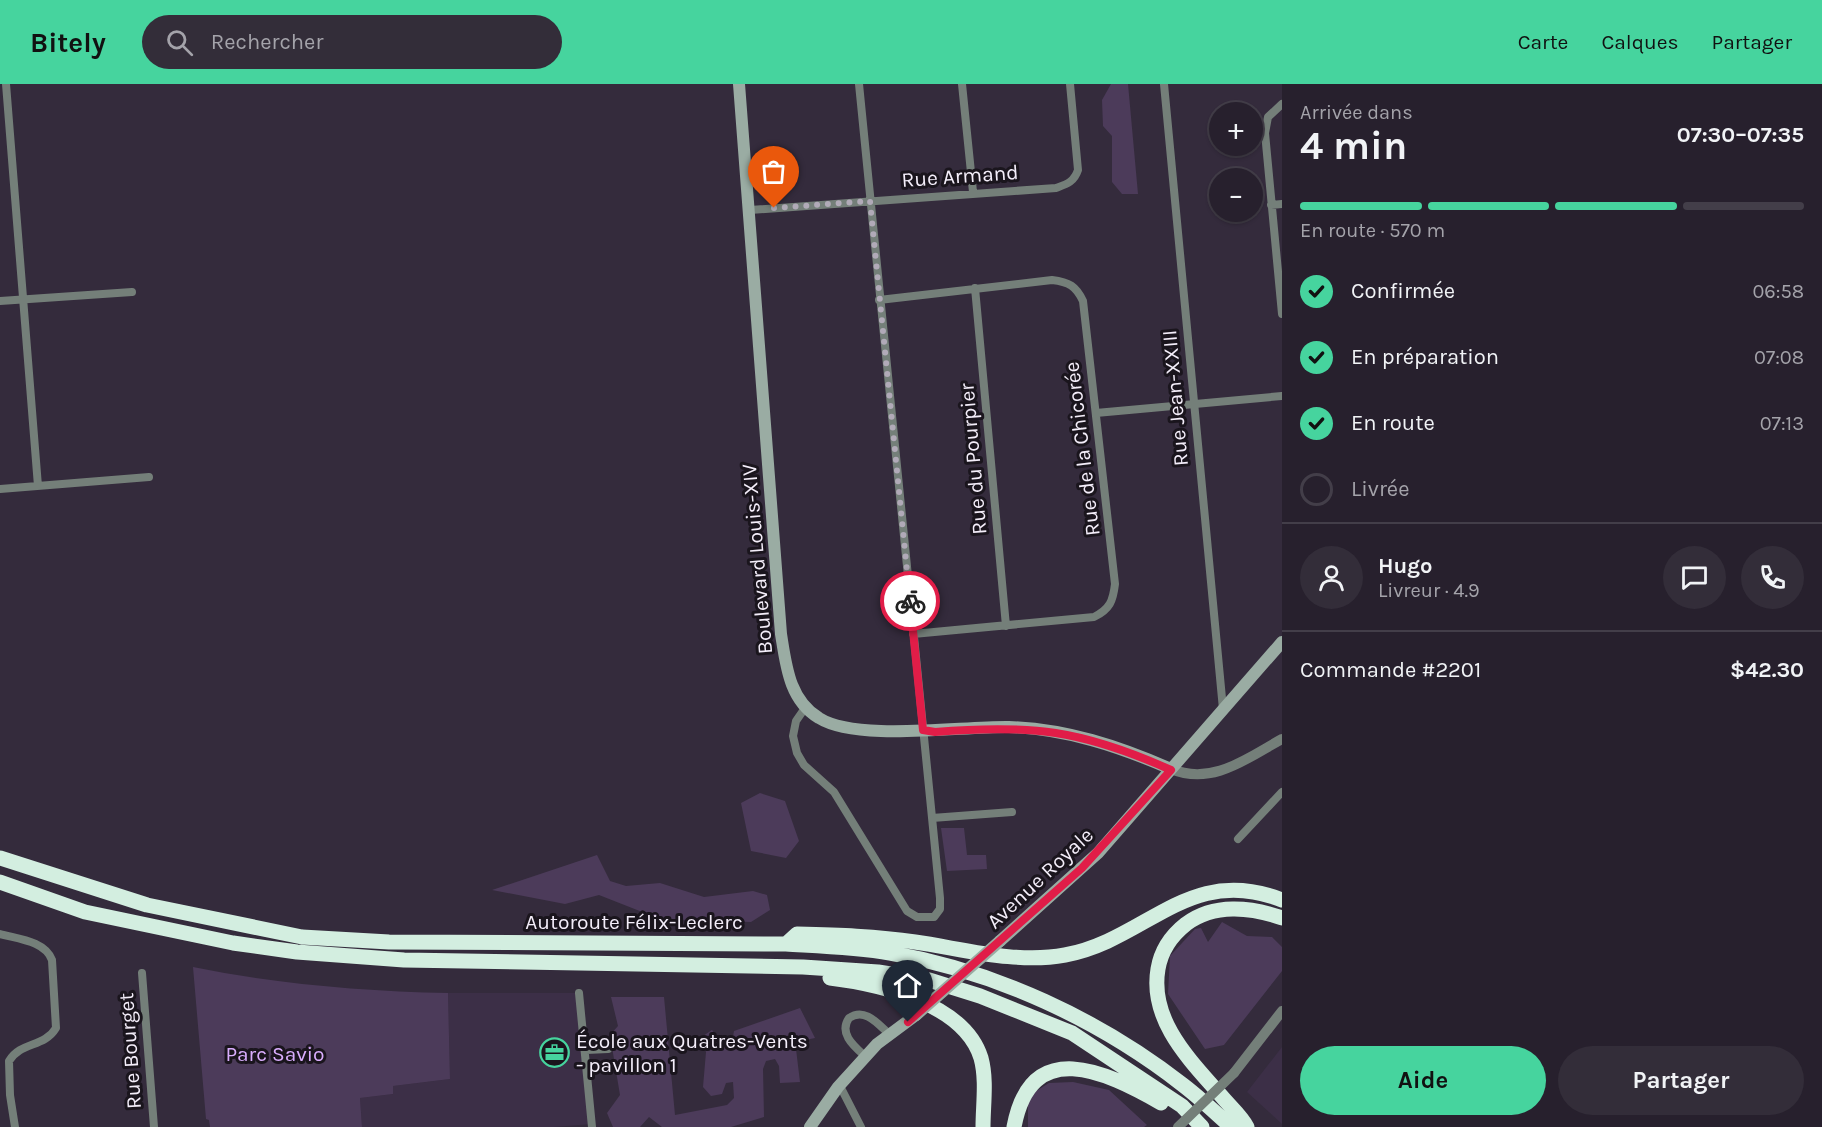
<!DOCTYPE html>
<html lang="fr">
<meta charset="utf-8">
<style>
:root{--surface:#27202d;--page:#332d39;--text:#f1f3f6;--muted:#a4a3aa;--line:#433e49;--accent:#46d49e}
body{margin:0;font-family:Karla,sans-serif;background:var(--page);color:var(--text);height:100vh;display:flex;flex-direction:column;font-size:22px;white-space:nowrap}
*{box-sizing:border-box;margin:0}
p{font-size:20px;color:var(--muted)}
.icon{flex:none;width:33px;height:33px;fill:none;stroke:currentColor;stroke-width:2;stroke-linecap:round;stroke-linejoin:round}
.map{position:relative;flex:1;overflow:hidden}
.side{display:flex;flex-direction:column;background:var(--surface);width:540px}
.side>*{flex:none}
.buttons{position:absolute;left:1209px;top:18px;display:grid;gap:12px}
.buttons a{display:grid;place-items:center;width:54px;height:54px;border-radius:50%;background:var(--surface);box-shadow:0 2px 4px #0004,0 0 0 2px var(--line);font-size:30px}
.pin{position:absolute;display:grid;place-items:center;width:51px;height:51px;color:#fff;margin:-62px -26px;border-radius:50% 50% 50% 0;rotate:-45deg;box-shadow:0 0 6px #0007}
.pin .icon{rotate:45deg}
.courier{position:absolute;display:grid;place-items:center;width:60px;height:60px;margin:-30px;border:4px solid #e11d48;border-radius:50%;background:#fff;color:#222;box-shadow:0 2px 8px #0007}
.summary em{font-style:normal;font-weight:700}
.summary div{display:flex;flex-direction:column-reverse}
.summary{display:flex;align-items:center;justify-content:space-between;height:102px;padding:0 18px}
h1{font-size:39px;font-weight:700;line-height:45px}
.bar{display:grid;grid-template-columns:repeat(4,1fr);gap:9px 6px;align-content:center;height:72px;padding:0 18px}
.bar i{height:8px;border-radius:4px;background:var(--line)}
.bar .active{background:var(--accent)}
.bar p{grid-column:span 4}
.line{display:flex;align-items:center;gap:15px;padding:0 18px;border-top:2px solid var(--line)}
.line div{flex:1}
.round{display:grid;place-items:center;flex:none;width:63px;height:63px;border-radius:32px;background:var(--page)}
ol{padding:0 18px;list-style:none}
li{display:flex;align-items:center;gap:18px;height:66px}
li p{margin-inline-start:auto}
li .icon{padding:6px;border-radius:50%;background:var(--accent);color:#111;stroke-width:4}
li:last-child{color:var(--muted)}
li i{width:33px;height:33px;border:3px solid var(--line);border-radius:50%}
.button{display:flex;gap:12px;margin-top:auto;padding:12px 18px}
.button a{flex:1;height:69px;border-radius:36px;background:var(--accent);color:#111;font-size:24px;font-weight:700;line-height:69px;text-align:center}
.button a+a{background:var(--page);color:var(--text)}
header{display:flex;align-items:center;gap:36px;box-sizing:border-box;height:84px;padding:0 30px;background:var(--accent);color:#111}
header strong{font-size:28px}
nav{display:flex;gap:33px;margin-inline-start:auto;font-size:21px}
.search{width:420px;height:54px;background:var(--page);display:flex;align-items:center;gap:15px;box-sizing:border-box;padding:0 21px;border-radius:33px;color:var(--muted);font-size:22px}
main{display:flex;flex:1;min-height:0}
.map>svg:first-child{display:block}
.built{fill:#3c2f47}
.green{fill:#4c3b5a}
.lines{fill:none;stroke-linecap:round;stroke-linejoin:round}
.minor{stroke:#747f79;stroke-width:8}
.tertiary{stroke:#747f79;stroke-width:10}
.secondary{stroke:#9aaca3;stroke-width:12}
.motorway{stroke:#d3eee0;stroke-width:15}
.tertiary-bridge{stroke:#747f79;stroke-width:10}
.secondary-bridge{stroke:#9aaca3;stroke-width:12}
.done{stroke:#b1aab8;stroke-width:6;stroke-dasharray:0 10.8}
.route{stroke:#e11d48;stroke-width:8}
.labels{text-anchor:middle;stroke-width:6;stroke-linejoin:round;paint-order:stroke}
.street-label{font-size:21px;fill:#f4eefa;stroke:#1a151d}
.poi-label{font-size:21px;fill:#f4eefa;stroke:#1a151d;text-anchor:start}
.park-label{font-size:21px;fill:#d9adfd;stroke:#1a151d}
</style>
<header>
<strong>Bitely</strong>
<div class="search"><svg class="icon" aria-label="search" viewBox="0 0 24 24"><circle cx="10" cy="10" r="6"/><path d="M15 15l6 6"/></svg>Rechercher</div>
<nav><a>Carte</a><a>Calques</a><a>Partager</a></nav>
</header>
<main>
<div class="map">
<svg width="1282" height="1043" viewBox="0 0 1282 1043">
<rect width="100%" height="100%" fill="#342b3c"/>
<path class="built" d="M448,909h131l13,131 -38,3h-192l-2,-29 33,-4v-8l57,-7z
M1282,963v77l-35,-32z"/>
<path class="green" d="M1111,0h17l10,110h-16l-10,-12v-46l-9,-10 -1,-26z
M760,709l25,8 14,40 -13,17 -35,-7 -10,-48z
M941,744h23l3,27h19l1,14 -40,2z
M597,771l13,26 16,5 34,-3 44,14 49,-6 14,4 3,15 -19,12 -91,-3 -61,-24 -34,9 -73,-14z
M1222,838l25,14 25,1 10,10v24l-58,74 -19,4 -37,-55 2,-38 25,-27 6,-1 7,14z
M193,883c84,17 169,24 255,26l2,86 -57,7v8l-33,4 2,29h-152l-1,-7 -3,-1z
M611,913h53l11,118 52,-10 7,-7 -1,-16 -7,1 -4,11 -11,2 -8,-9 3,-35 -6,-14 12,-8 9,13 10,5 3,-17 66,-23 15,30 -15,3 -4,8 4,33 -20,1 -1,-17 -4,-7 -9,2 -3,8 1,48 -33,10h-69l-13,-10 -9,10h-27l-6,-14 13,-18 -10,-60 8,-9z
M1073,998l36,8 38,35 -3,2h-116v-31l21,-13z"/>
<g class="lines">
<path class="minor" d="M6,0l32,402
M962,0l11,108
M1164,0l59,625
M1282,20l-14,13 -3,16 17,181
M1271,121l11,-1
M750,126l306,-22c11,-4 18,-6 22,-18l-8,-86
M975,204l31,338
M879,216l173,-20c17,2 24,6 31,21l32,283c-2,17 -5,25 -21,33l-181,17
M0,217l132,-9
M1096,329l186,-17
M0,405l149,-12
M805,624l-9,13 -3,15 4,17 7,12 30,27 73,119 10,6h17l6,-8v-11l-81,-814
M932,734l80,-6
M1238,755l44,-47
M0,850c18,5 45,7 52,26l4,68c-12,20 -35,13 -47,33l1,34 5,32
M142,889l12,154
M579,909l13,134
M586,966l22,-1
M866,973c-11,-10 -28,-23 -17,-39 16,-11 29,6 40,16
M840,1002l21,41"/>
<path class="tertiary" d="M1171,685c42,17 76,-11 111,-30
M1234,989l48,-62"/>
<path class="secondary" d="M739,0l42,550c5,31 8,66 38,84 38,24 143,8 190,9 58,2 109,19 162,42
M1000,857l98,-88 184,-211
M810,1043l28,-40 39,-43 39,-29"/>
<path class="motorway" d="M0,774l147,47 155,32 87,5 397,2c35,2 70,3 104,9 105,18 210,67 293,132 17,13 33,28 48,42
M0,798l85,30 148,31 64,9 107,8 399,7 75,5 51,8 51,16 92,37 110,73 20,21
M786,860l11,-10c40,1 79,2 118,8 49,7 101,22 150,13 82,-15 124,-92 217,-55
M830,894c49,6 134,25 151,80 6,22 2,47 2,69
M1014,1043c17,-91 91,-56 147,-24
M1247,1043c-5,-10 -15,-19 -23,-28 -32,-37 -75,-77 -66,-130 3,-18 14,-34 28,-45 28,-21 65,-17 96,-6"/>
<path class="tertiary-bridge" d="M1178,1043l56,-54"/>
<path class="secondary-bridge" d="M916,931l84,-74"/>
</g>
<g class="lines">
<path class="done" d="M774,124l96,-7 40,400"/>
<path class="route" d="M908,938l174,-154 89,-98c-89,-40 -140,-46 -236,-38l-12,-2 -13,-129"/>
</g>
<defs>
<symbol id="office-ring" viewBox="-11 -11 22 22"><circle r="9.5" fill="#1a151d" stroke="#46d49e" stroke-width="1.5"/><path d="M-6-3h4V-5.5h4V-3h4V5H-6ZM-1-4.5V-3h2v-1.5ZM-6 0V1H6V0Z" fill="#46d49e"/></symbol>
</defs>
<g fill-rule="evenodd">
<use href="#office-ring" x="538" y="952" width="33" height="33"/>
</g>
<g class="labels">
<g class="street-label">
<text transform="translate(960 92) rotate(-4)" y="7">Rue Armand</text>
<text transform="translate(1175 314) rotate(-95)" y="7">Rue Jean-XXIII</text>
<text transform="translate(1082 365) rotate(-97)" y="7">Rue de la Chicorée</text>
<text transform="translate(973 375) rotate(-95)" y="7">Rue du Pourpier</text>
<text transform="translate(757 475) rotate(-95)" y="7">Boulevard Louis-XIV</text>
<text transform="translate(1040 794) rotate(-43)" y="7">Avenue Royale</text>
<text x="634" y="845">Autoroute Félix-Leclerc</text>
<text transform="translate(130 967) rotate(-94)" y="7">Rue Bourget</text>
</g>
<g class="poi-label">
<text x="576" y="964">École aux Quatres-Vents<tspan x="576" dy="24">- pavillon 1</tspan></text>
</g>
<g class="park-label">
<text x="275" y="977">Parc Savio</text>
</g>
</g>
</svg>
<div class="buttons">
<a>+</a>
<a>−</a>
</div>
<div class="pin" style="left:774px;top:124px;background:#ea580c"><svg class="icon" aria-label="bag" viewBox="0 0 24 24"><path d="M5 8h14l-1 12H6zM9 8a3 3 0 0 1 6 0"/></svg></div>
<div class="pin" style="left:908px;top:938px;background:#1f2937"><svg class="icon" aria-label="home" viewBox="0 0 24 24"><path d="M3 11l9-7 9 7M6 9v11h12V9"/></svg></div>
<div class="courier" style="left:910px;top:517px"><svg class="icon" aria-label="bike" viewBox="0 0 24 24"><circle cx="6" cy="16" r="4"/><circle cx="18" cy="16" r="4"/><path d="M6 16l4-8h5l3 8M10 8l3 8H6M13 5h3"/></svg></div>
</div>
<section class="side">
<div class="summary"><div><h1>4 min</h1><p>Arrivée dans</p></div><em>07:30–07:35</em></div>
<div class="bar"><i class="active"></i><i class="active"></i><i class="active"></i><i></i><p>En route · 570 m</p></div>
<ol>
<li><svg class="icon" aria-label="check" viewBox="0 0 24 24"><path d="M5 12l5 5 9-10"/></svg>Confirmée<p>06:58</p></li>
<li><svg class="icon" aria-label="check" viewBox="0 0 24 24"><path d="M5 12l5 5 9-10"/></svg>En préparation<p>07:08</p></li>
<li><svg class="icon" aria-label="check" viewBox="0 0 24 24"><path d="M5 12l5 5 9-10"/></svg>En route<p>07:13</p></li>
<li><i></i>Livrée</li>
</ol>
<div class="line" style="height:108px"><a class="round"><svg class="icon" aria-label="person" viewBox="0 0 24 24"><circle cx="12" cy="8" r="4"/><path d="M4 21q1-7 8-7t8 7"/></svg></a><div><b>Hugo</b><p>Livreur · 4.9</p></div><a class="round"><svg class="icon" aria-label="chat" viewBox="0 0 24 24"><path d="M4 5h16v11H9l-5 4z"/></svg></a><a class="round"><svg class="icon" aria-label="phone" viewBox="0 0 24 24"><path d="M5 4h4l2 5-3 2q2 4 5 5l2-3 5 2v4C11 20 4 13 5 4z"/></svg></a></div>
<div class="line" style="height:78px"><div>Commande #2201</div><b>$42.30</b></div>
<div class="button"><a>Aide</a><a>Partager</a></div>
</section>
</main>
